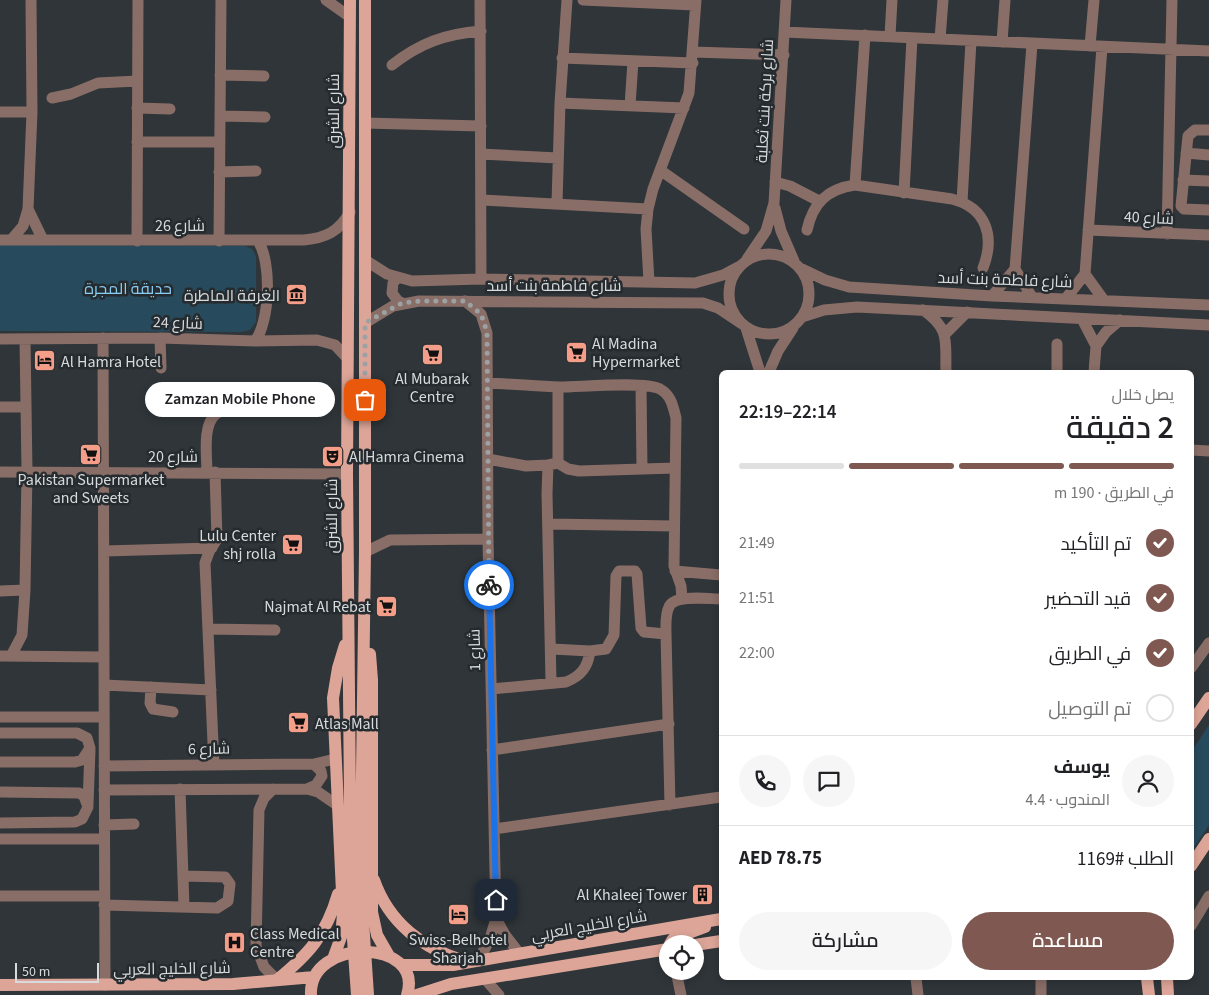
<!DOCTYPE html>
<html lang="ar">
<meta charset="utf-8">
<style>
:root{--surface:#fff;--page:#f6f6f6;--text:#202124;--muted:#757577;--line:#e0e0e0;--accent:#7f5951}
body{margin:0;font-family:"Source Sans 3",Cairo,sans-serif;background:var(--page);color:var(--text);direction:rtl;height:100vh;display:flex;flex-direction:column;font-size:19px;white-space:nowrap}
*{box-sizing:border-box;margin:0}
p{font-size:16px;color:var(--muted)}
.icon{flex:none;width:28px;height:28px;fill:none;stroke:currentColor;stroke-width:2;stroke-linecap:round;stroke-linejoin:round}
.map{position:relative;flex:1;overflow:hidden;direction:ltr}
.drawer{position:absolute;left:719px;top:370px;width:475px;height:610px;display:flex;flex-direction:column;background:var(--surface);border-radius:8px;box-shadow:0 2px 8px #0003;direction:rtl}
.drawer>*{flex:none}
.fabs{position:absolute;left:659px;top:935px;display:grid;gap:10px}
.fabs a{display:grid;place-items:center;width:45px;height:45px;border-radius:50%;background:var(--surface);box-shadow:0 2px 8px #0003;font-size:25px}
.scale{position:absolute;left:15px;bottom:12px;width:84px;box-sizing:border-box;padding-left:5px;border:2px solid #d7dbdd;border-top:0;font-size:14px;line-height:18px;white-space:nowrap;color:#d7dbdd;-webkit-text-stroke:4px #252b2e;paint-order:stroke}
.pin{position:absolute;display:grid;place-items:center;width:42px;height:42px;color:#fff;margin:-21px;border-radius:10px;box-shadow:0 2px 8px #0006}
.courier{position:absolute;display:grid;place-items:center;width:50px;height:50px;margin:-25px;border:4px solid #1a73e8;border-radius:50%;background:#fff;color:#222;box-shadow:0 1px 6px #0007}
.bubble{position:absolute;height:35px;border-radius:18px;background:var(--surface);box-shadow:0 2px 8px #0003;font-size:16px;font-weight:600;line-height:35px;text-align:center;direction:rtl}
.head em{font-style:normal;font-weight:600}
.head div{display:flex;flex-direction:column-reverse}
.head{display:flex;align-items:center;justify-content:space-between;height:85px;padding:0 20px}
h1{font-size:32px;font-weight:600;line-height:38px}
.bar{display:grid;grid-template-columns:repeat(4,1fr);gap:8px 5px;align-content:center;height:60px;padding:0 20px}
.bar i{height:6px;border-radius:4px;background:var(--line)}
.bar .current{background:var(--accent)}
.bar p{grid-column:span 4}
.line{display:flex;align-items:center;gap:12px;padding:0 20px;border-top:1px solid var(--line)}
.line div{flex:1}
.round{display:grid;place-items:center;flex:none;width:52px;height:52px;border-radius:26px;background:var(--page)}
ol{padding:0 20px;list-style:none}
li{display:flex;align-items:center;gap:15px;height:55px}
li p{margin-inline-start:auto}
li .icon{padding:5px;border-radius:50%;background:var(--accent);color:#fff;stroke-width:4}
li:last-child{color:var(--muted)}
li i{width:28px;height:28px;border:2px solid var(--line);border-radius:50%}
.action{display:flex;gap:10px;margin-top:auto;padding:10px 20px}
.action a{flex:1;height:58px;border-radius:30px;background:var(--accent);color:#fff;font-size:20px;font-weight:600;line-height:58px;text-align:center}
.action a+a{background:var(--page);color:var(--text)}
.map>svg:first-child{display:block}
.green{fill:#274b5d}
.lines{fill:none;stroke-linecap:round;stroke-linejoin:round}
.minor{stroke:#896e67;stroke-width:11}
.major{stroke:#dda598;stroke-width:12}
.major-bridge{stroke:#dda598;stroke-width:12}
.done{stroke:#9ca1a4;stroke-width:5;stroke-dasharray:0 9}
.route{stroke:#1a73e8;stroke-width:6}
.labels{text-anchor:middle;stroke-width:5;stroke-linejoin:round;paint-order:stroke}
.street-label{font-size:16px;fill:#d7dbdd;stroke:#252b2e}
.park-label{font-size:16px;fill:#87cef4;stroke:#252b2e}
.poi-label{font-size:16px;fill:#d7dbdd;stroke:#252b2e;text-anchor:start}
</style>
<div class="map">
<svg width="1209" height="995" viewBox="0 0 1209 995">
<rect width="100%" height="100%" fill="#2f3539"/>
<path class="green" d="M0,245l245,1 7,3 4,7v66l-6,8 -9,2 -241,-1z
M1209,725v100l-18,27v-100z"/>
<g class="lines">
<path class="minor" d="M326,0l24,17
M480,0l1,279
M583,0l112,5
M784,32l425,19
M890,36l2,-36
M940,39l3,-39
M1002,42l3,-42
M1032,44l-17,225 17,28
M1090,46l4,-46
M693,52l91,3
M562,58l131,5
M392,65c28,-22 53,-31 89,-34
M220,75l44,1
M52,98l19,-4 27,-11 39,-2
M560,103l124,5
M630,106l3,-45
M137,108l33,1
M0,112h32
M220,116l45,1
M365,123l116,3
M1209,130h-14l-7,6 -7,70 3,3 25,1
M137,142h82
M1186,153l23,2
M481,154l77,4
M660,170l84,59
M219,172l37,-1
M1183,180l26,1
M775,182l15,4 29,15
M855,185l10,-150
M904,193l8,-155
M482,200l166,9
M962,202l9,-161
M557,203l3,-100 7,-103
M775,208l6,23 13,30
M28,209l15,31
M807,230c6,-27 20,-41 48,-45l97,14c35,9 43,38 31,69
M1088,230l121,5
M1167,234l5,-234
M0,240h304c21,-2 35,-8 46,-28
M11,240l12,-14 5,-17 4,-97 -1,-112
M137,241l1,-241
M219,241l2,-241
M729 294a40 40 0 1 1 80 0a40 40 0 1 1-80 0Z
M747,259l19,-28 8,-28 12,-203
M365,260l22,14 25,7 69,-2 214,4 28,-8 15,-8
M802,269l23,11 24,7 143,9 217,9
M1085,274l18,25
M397,278l-4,5 -1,10 6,8 4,2
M649,282l-3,-53 2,-20 5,-20 36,-96 7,-93
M992,296l23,-27
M1067,297l18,-23 17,-227
M465,301l16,13 6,19 1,206 8,379 -6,21 -12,22
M923,310c28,19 22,32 23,62
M802,317l22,-7 33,-3 352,18
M1082,319l14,27 -2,26
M365,323l28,-17 26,-5 284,2 15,5 24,16
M746,328l14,44
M945,334l22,-22
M103,338l2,647
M160,338l1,30
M0,339l160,-1 95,3 62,-1 18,5 13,14
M255,341c15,-19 17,-79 3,-100
M1096,346l10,-14 14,-12
M769,372l9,-21 15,-23
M1057,372v-28
M487,383c25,1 49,3 73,4 21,0 84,-6 100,2 11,6 13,17 16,29l-2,148 7,20 1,13
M641,386l1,83
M558,387v76l10,6 11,2 96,-3
M0,407h26
M1191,450l18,1
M488,459l38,7 22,-1
M0,472l347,2
M207,472c0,-16 -5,-47 9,-58 13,-10 22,-6 31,-23
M549,524l125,2
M104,551l108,-3
M365,552l25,-12 98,-1
M675,571l46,4
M0,591l25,-1
M208,629l67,1
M552,649l38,2 16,-2 8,-14 2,-59 3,-5h16l2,3 4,54 3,4 22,2
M0,656l104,1
M11,656l11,-21 3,-45 2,-118 -2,-133
M1191,668l18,-25
M551,682l-4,-189 1,-28 10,-2
M104,685l107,5
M151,687l-1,16 3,6 20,3
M491,689l75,-7c15,-6 22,-15 24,-31
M0,717h104
M0,733h77l10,5 3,10 -8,12 -7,2h-75
M492,750l177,-26
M214,765l-9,-202 4,-11 8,-13 -2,-67
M104,766l210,-2 21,-5
M180,789l4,118
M273,789l-9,9 -5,12 -3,136 8,21 13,13
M307,789l9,-4 6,-9 -1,-5 -7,-7
M104,790l203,-1 11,3 19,13
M0,792l79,1 5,3 4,11 -6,12 -7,3 -75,1
M88,804l2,-54
M670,805l-4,-171c0,-8 -1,-20 3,-27 5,-13 40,-8 52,-8
M104,825l30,-1
M494,829l227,-32
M0,839h104
M0,896h104
M104,905l113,3 11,-7 2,-17 -5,-7 -42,-1
M496,918l9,17 14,18
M1191,926l18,-30
M676,971l5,24
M916,978l2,17
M485,979l14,16
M1041,995v-17"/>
<path class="major" d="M350,0l-3,474 4,437
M370,654l2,26v232l5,23 12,21
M1191,724l18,-26
M1191,866l18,-27
M374,880c15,43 49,69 91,81
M362,906l-1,-60 4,-294v-552
M670,944l3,-5 32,-12
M695,945l26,-4
M333,959l8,-22 2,-23 -10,-216 5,-30 7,-23
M402,965h51l268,-46
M1147,978l2,17
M1167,978l1,17
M277,980c32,-26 49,-45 61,-86
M0,985l233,-1 81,-7
M311,995c-3,-58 114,-57 96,0
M417,995l34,-11 217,-35"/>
<path class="major-bridge" d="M362,906l6,89
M351,911l6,84"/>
</g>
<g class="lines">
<path class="done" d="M365,400v-77l37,-20 17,-2h46l16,13 6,18 2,253"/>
<path class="route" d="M489,585l7,315"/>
</g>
<defs>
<symbol id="museum-square" viewBox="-11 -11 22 22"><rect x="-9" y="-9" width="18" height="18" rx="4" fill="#f49e89" stroke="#252b2e"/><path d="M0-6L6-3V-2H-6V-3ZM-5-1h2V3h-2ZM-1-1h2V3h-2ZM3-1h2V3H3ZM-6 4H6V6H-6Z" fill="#111"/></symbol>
<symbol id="supermarket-square" viewBox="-11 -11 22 22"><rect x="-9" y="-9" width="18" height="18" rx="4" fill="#f49e89" stroke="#252b2e"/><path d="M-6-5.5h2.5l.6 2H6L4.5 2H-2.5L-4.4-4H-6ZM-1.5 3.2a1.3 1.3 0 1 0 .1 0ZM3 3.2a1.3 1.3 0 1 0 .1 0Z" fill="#111"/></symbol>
<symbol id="hotel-square" viewBox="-11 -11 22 22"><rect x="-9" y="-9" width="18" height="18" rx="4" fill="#f49e89" stroke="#252b2e"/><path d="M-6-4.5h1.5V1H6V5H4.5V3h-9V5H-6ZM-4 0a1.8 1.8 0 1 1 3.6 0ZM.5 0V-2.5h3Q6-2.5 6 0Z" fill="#111"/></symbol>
<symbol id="theatre-square" viewBox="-11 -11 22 22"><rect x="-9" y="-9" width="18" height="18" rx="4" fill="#f49e89" stroke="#252b2e"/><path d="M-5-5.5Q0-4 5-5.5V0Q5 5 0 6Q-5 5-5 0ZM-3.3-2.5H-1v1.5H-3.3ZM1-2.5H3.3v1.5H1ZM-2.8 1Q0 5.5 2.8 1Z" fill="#111"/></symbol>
<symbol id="building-square" viewBox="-11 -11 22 22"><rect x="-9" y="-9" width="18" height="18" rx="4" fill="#f49e89" stroke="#252b2e"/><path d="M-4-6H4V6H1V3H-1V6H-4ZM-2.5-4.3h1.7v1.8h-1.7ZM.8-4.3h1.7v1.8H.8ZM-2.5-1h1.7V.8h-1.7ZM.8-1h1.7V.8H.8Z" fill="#111"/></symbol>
<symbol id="hospital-square" viewBox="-11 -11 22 22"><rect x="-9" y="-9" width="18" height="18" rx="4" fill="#f49e89" stroke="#252b2e"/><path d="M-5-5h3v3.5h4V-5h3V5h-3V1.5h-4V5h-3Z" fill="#111"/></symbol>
</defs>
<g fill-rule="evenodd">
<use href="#museum-square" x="284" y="282" width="25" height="25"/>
<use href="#supermarket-square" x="564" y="340" width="25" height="25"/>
<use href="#supermarket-square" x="420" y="342" width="25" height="25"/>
<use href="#hotel-square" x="32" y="348" width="25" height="25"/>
<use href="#supermarket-square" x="78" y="442" width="25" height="25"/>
<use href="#theatre-square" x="320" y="444" width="25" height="25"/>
<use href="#supermarket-square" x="280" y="532" width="25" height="25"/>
<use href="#supermarket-square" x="374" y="594" width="25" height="25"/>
<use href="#supermarket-square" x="286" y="710" width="25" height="25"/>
<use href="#building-square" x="690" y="882" width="25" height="25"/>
<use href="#hotel-square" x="446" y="902" width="25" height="25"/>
<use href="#hospital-square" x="222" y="930" width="25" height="25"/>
</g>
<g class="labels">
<g class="street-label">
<text transform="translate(764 101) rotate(-87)" y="6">شارع بركة بنت ثعلبة</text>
<text transform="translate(333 111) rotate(-90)" y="6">شارع الشرق</text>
<text transform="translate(1149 217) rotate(3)" y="6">شارع 40</text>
<text x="180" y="231">شارع 26</text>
<text transform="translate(1005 279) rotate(2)" y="6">شارع فاطمة بنت أسد</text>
<text x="554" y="291">شارع فاطمة بنت أسد</text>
<text transform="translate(178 322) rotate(2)" y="6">شارع 24</text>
<text x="173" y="462">شارع 20</text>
<text transform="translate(331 516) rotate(-90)" y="6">شارع الشرق</text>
<text transform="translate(474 650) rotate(-91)" y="6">شارع 1</text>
<text transform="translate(209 748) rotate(-1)" y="6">شارع 6</text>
<text transform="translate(589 925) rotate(-10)" y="6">شارع الخليج العربي</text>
<text transform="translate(172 968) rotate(-1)" y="6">شارع الخليج العربي</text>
</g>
<g class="park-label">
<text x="128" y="294">حديقة المجرة</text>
</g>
<g class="poi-label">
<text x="280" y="301" text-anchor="end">الغرفة الماطرة</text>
<text x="592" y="349">Al Madina<tspan x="592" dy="18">Hypermarket</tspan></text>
<text x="61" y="367">Al Hamra Hotel</text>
<text x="432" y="384" text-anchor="middle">Al Mubarak<tspan x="432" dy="18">Centre</tspan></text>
<text x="349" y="462">Al Hamra Cinema</text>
<text x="91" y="485" text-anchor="middle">Pakistan Supermarket<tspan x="91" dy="18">and Sweets</tspan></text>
<text x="276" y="541" text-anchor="end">Lulu Center<tspan x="276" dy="18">shj rolla</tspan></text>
<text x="371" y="612" text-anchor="end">Najmat Al Rebat</text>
<text x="315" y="729">Atlas Mall</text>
<text x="687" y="900" text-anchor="end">Al Khaleej Tower</text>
<text x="250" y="939">Class Medical<tspan x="250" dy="18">Centre</tspan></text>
<text x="458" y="945" text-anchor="middle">Swiss-Belhotel<tspan x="458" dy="18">Sharjah</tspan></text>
</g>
</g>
</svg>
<div class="fabs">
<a><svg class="icon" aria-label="locate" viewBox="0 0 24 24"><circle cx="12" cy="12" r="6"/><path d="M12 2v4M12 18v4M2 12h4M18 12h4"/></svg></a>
</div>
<div class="scale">50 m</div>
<div class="pin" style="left:365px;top:400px;background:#ea580c"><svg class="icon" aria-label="bag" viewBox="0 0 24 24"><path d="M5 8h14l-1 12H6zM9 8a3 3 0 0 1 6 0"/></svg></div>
<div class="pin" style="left:496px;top:900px;background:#1f2937"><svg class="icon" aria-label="home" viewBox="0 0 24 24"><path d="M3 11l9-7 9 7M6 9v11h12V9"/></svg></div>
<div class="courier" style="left:489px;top:585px"><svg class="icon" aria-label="bike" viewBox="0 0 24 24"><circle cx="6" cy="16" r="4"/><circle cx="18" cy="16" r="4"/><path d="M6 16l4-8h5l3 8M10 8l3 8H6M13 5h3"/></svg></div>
<div class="bubble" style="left:145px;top:382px;width:190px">Zamzan Mobile Phone</div>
<section class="drawer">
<div class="head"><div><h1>2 دقيقة</h1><p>يصل خلال</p></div><em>22:14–22:19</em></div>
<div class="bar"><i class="current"></i><i class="current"></i><i class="current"></i><i></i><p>في الطريق · 190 m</p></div>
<ol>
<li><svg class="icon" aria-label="check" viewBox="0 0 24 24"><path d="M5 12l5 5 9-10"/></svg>تم التأكيد<p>21:49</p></li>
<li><svg class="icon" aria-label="check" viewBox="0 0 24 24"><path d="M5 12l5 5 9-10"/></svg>قيد التحضير<p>21:51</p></li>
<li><svg class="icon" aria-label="check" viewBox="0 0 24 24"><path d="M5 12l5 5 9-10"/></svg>في الطريق<p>22:00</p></li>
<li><i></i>تم التوصيل</li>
</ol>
<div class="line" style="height:90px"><a class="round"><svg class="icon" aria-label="person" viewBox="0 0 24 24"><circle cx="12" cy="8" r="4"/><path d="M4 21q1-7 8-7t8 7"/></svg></a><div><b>يوسف</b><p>المندوب · 4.4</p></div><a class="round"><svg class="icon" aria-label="chat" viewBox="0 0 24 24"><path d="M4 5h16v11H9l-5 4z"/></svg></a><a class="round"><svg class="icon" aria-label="phone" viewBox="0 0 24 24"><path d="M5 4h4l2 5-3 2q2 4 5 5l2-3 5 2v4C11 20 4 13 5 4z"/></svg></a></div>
<div class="line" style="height:65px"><div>الطلب #1169</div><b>AED 78.75</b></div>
<div class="action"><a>مساعدة</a><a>مشاركة</a></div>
</section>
</div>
